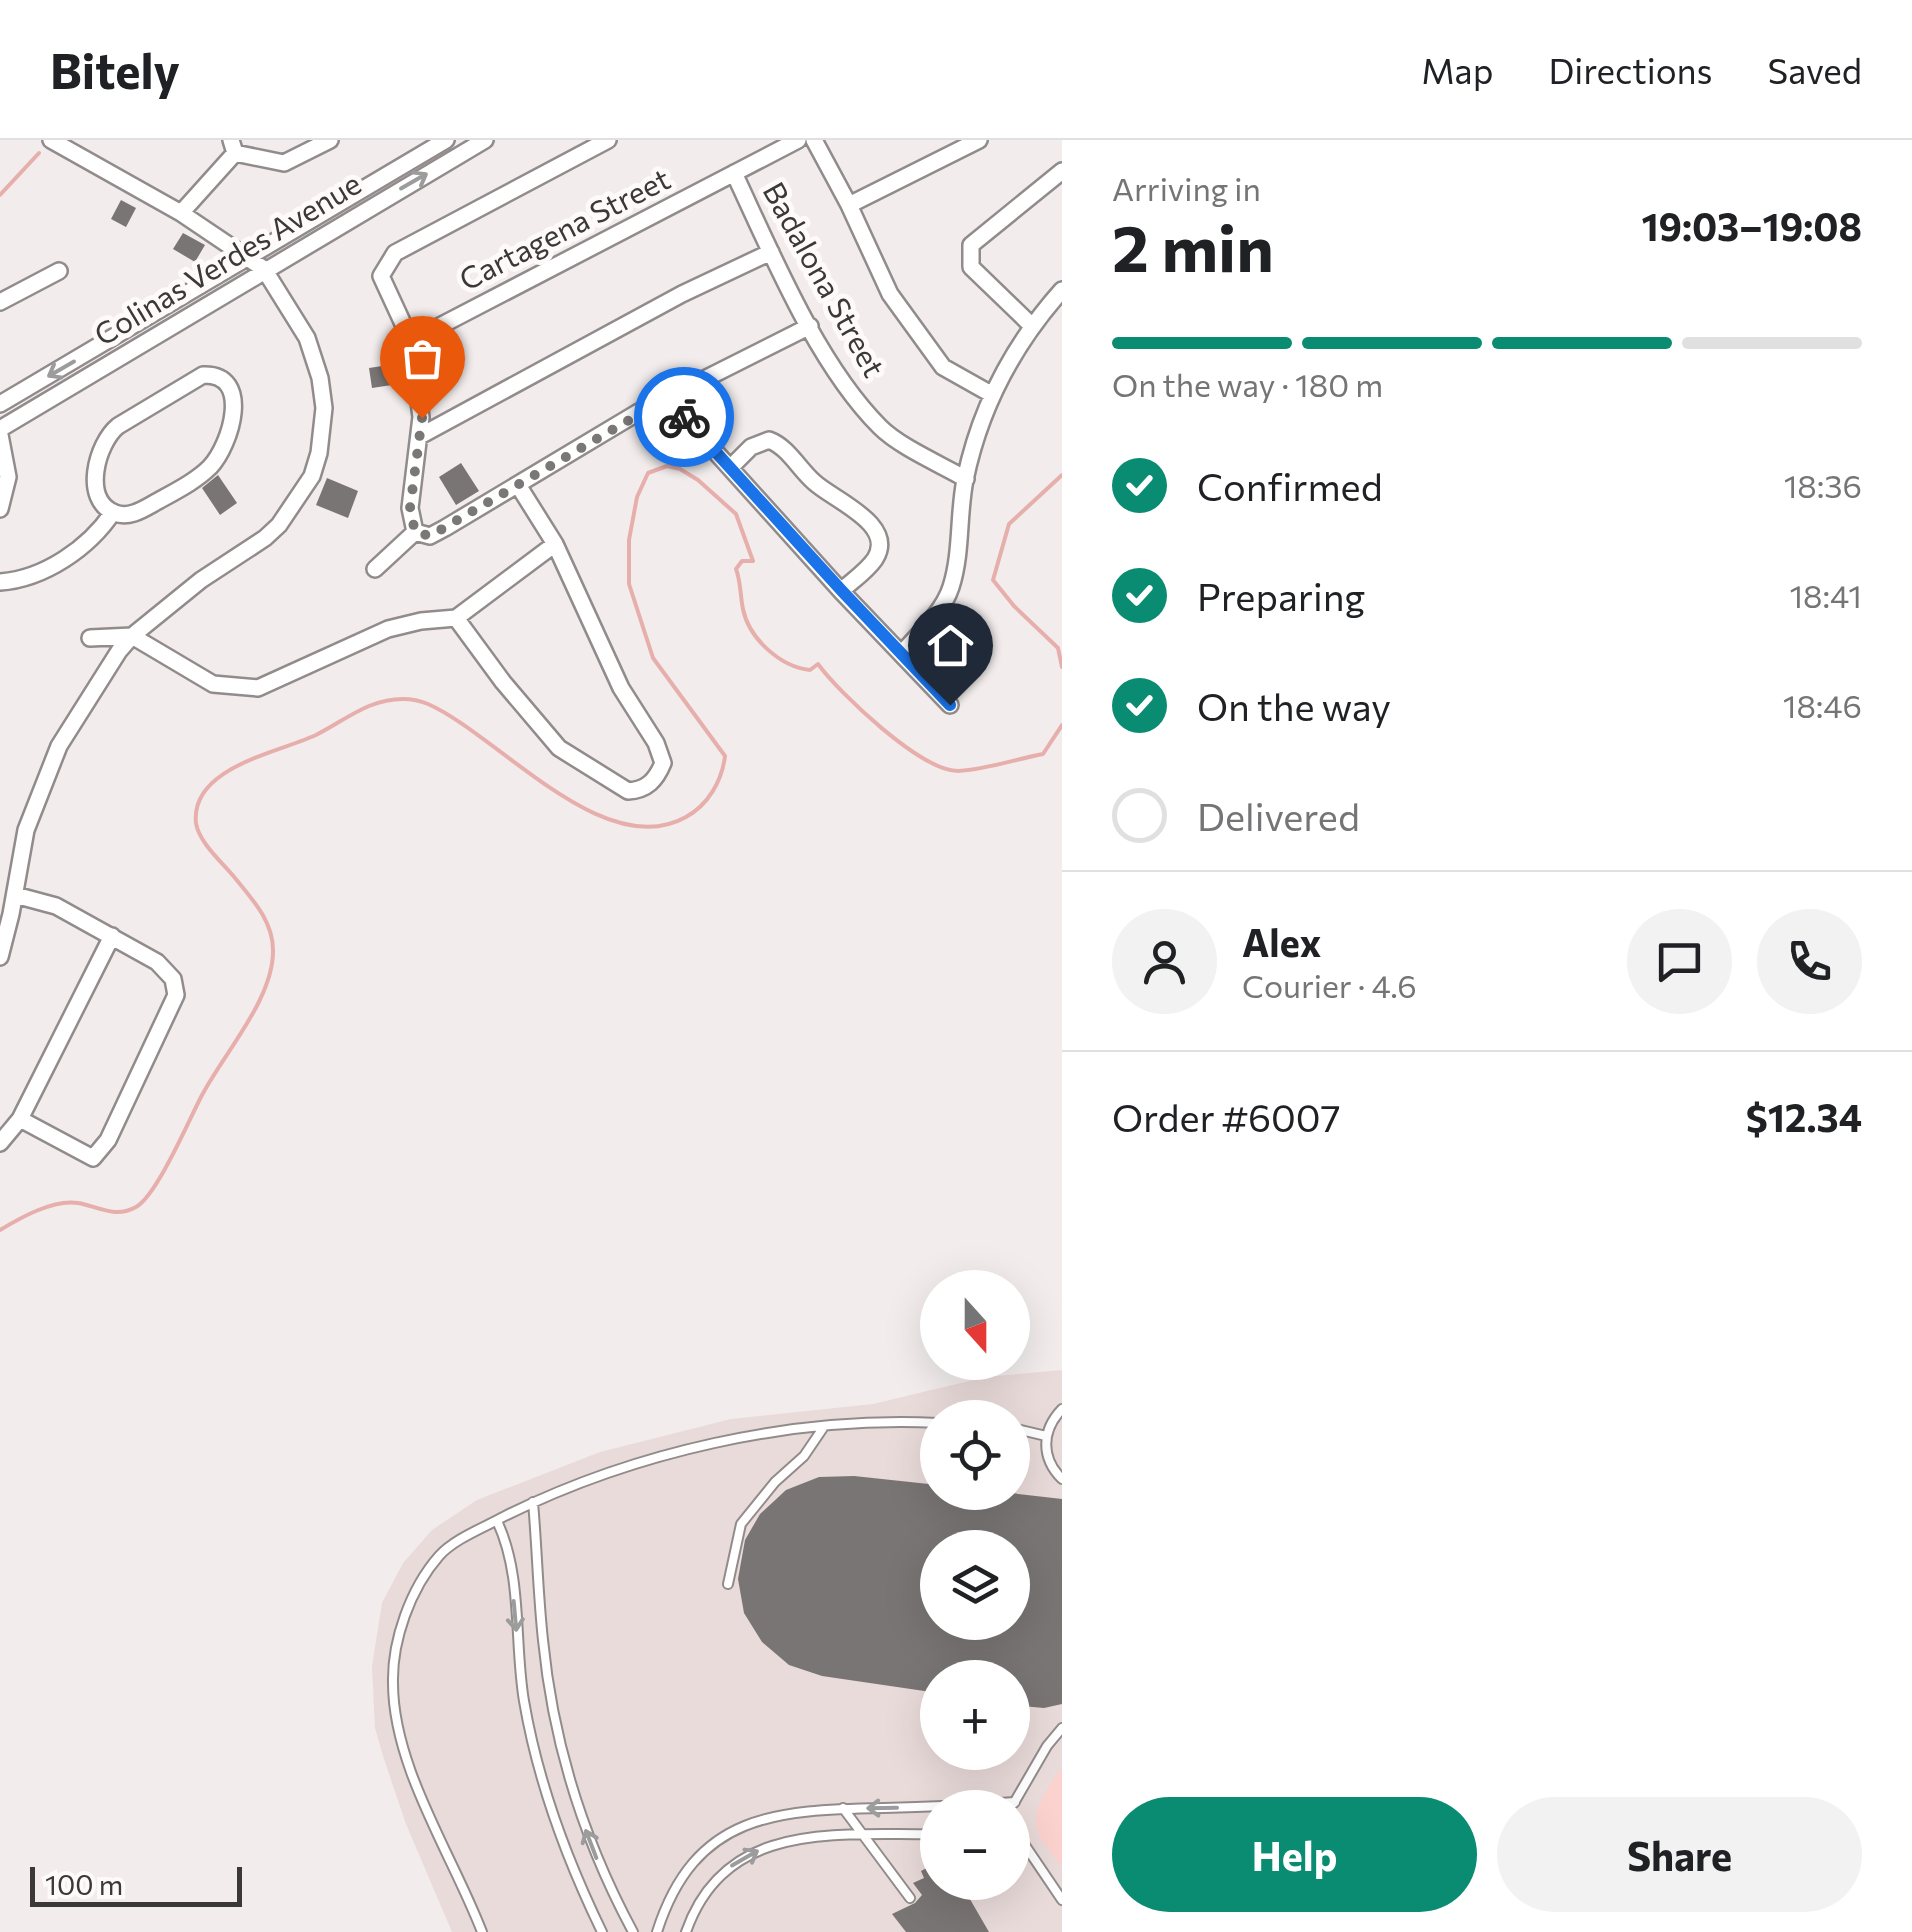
<!DOCTYPE html>
<meta charset="utf-8">
<style>
:root{--surface:#fff;--page:#f2f2f2;--text:#202124;--muted:#757577;--line:#e0e0e0;--accent:#0a8c72}
body{margin:0;font-family:Commissioner,sans-serif;background:var(--page);color:var(--text);height:100vh;display:flex;flex-direction:column;font-size:38px;white-space:nowrap}
*{box-sizing:border-box;margin:0}
p{font-size:32px;color:var(--muted)}
.icon{flex:none;width:55px;height:55px;fill:none;stroke:currentColor;stroke-width:2;stroke-linecap:round;stroke-linejoin:round}
.map{position:relative;flex:1;overflow:hidden}
.details{display:flex;flex-direction:column;background:var(--surface);width:850px}
.details>*{flex:none}
.needle{width:65px;rotate:159deg}
.tools{position:absolute;left:920px;top:1130px;display:grid;gap:20px}
.tools a{display:grid;place-items:center;width:110px;height:110px;border-radius:50%;background:var(--surface);box-shadow:0 10px 40px #0002;font-size:50px}
.scale{position:absolute;left:30px;bottom:25px;width:212px;box-sizing:border-box;padding-left:10px;border:5px solid #3a3838;border-top:0;font-size:28px;line-height:35px;white-space:nowrap;color:#3a3838;-webkit-text-stroke:8px #fffafa;paint-order:stroke}
.pin{position:absolute;display:grid;place-items:center;width:85px;height:85px;color:#fff;margin:-102px -42px;border-radius:50% 50% 50% 0;rotate:-45deg;box-shadow:0 0 10px #0007}
.pin .icon{rotate:45deg}
.courier{position:absolute;display:grid;place-items:center;width:100px;height:100px;margin:-50px;border:8px solid #1a73e8;border-radius:50%;background:#fff;color:#222;box-shadow:0 2px 12px #0007}
.headline em{font-style:normal;font-weight:700}
.headline div{display:flex;flex-direction:column-reverse}
.headline{display:flex;align-items:center;justify-content:space-between;height:170px;padding:0 50px}
h1{font-size:65px;font-weight:700;line-height:75px}
.bar{display:grid;grid-template-columns:repeat(4,1fr);gap:15px 10px;align-content:center;height:120px;padding:0 50px}
.bar i{height:12px;border-radius:8px;background:var(--line)}
.bar .current{background:var(--accent)}
.bar p{grid-column:span 4}
.line{display:flex;align-items:center;gap:25px;padding:0 50px;border-top:2px solid var(--line)}
.line div{flex:1}
.round{display:grid;place-items:center;flex:none;width:105px;height:105px;border-radius:52px;background:var(--page)}
ol{padding:0 50px;list-style:none}
li{display:flex;align-items:center;gap:30px;height:110px}
li p{margin-inline-start:auto}
li .icon{padding:10px;border-radius:50%;background:var(--accent);color:#fff;stroke-width:4}
li:last-child{color:var(--muted)}
li i{width:55px;height:55px;border:5px solid var(--line);border-radius:50%}
.cta{display:flex;gap:20px;margin-top:auto;padding:20px 50px}
.cta a{flex:1;height:115px;border-radius:60px;background:var(--accent);color:#fff;font-size:40px;font-weight:700;line-height:115px;text-align:center}
.cta a+a{background:var(--page);color:var(--text)}
header{display:flex;align-items:center;gap:60px;box-sizing:border-box;height:140px;padding:0 50px;background:var(--surface);border-bottom:2px solid var(--line)}
header strong{font-size:48px}
nav{display:flex;gap:55px;margin-inline-start:auto;font-size:35px}
main{display:flex;flex:1;min-height:0}
.map>svg:first-child{display:block}
.built{fill:#e9dbd9;fill-rule:evenodd}
.green{fill:#fcd2ce}
.lines{fill:none;stroke-linecap:round;stroke-linejoin:round}
.stream{stroke:#e7afac;stroke-width:4}
.building{fill:#7a7575;fill-rule:evenodd}
.lane-casing{stroke:#918c8b;stroke-width:12}
.street-casing{stroke:#918c8b;stroke-width:20}
.lane{stroke:#fff;stroke-width:8}
.street{stroke:#fff;stroke-width:15}
.oneway{stroke:#9c9c9c}
.done{stroke:#7a7777;stroke-width:10;stroke-dasharray:0 18}
.route{stroke:#1a73e8;stroke-width:12}
.labels{text-anchor:middle;stroke-width:10;stroke-linejoin:round;paint-order:stroke}
.street-label{font-size:30px;fill:#3a3838;stroke:#fffafa}
</style>
<header>
<strong>Bitely</strong>
<nav><a>Map</a><a>Directions</a><a>Saved</a></nav>
</header>
<main>
<div class="map">
<svg width="1062" height="1792" viewBox="0 0 1062 1792">
<rect width="100%" height="100%" fill="#f2ecec"/>
<path class="built" d="M1062,1230v562h-610l-46,-108 -22,-65 -9,-31 -3,-62 10,-63 21,-40 29,-33 45,-30 123,-48 131,-33 142,-15 113,-27zM938,1278h74v74h-74zM938,1408h74v74h-74zM938,1538h74v74h-74zM938,1668h74v74h-74z"/>
<path class="green" d="M1062,1629v97c-21,-25 -36,-40 -18,-71 5,-9 10,-19 18,-26z"/>
<g class="lines">
<path class="stream" d="M0,55l39,-42
M1062,335l-53,49 -16,56 21,26 44,42 4,19
M0,1090c20,-12 53,-31 78,-27 19,3 37,16 58,4 21,-12 52,-85 65,-110 22,-43 73,-98 72,-147 0,-29 -21,-51 -38,-72 -12,-15 -36,-35 -39,-55 -6,-56 84,-71 120,-88 18,-9 34,-21 53,-29 18,-7 40,-10 59,-2 70,31 176,159 258,113 22,-12 36,-36 39,-61l-72,-98 -24,-74v-44l8,-43 11,-24 19,-7 13,3 18,11 38,34 17,47h-11l-6,8c5,13 4,26 7,40 6,30 38,58 67,61l8,-6c21,29 103,107 140,107 27,-1 58,-12 85,-17l19,-29"/>
</g>
<path class="building" d="M121,60l15,8 -10,19 -15,-8z
M183,93l22,12 -10,17 -22,-13z
M402,223l3,20 -33,5 -3,-20z
M461,323l18,28 -23,14 -17,-28z
M218,335l19,28 -17,12 -18,-27z
M327,338l31,13 -10,27 -32,-13z
M854,1336l84,9v7h64l60,7v205l-18,4 -32,-3v-27h-74v15l-116,-17 -33,-11 -27,-23 -18,-29 -6,-34 7,-39 15,-26 26,-24 33,-13zM938,1408h74v74h-74z
M938,1722v20h22l29,50h-83l-14,-18 23,-11 7,-8 -9,-12 11,-5 -3,-7z"/>
<g class="lines">
<defs>
<path id="lane" d="M1062,1269c-21,22 -21,49 0,70
M1012,1288l34,8
M533,1362c4,46 5,92 10,138 10,103 41,201 90,292
M497,1381c26,55 17,121 27,180 14,82 42,157 78,231
M728,1444l13,-60 34,-42 29,-26 19,-28
M1014,1663l33,-57 15,-18
M843,1668l67,90
M1012,1686l50,74
M482,1792c-30,-78 -89,-165 -89,-249 -1,-42 17,-94 46,-127 15,-17 44,-28 64,-39 130,-65 289,-101 435,-94
M657,1792c38,-119 119,-122 227,-124 44,-1 87,-3 131,-6
M686,1792c40,-114 154,-96 252,-98"/>
<path id="street" d="M51,0l130,73 83,56 43,69 13,40 4,30 -5,45 -7,23 -33,49 -14,13 -64,42 -69,56 -42,2
M231,0l4,13 49,10 46,-23
M814,0l35,65 41,89 53,73 48,27
M734,33c38,81 83,191 146,254 20,20 60,37 86,52
M849,65l130,-65
M181,73l54,-60
M0,162l59,-31
M1031,185l-60,-58v-22l91,-74
M411,201l387,-201
M203,235c50,-2 28,70 7,92 -14,14 -34,24 -52,34 -13,7 -28,18 -43,12 -34,-13 -18,-70 3,-87z
M667,258l174,193 109,114
M0,264l446,-264
M0,289l485,-289
M0,295l8,42 -8,32
M420,296l262,-142 89,-42
M730,328l21,-21 18,-7c19,7 30,29 45,42 19,18 83,42 61,77 -8,12 -23,22 -34,32
M415,392l15,4 15,-8 192,-115 173,-87
M375,429l40,-37 -5,-24 11,-91 -10,-76 -30,-65 14,-23 213,-113
M0,442c44,-3 89,-34 113,-70
M456,478l99,-74
M901,514c17,-19 42,-42 50,-67 11,-34 7,-73 14,-107 15,-73 48,-135 97,-190
M15,755l41,11 101,56 16,17 3,16 -68,145 -15,18 -73,-39
M0,817l11,-43 15,-84 33,-84 60,-95 13,-15 81,48 45,4 130,-59 33,-8 35,-3 47,64 56,66 69,43c19,-1 28,-11 35,-28l-7,-20 -35,-55 -66,-144 -37,-59
M0,1003l20,-24 92,-183"/>
</defs>
<use href="#lane" class="lane-casing"/>
<use href="#street" class="street-casing"/>
<use href="#lane" class="lane"/>
<use href="#street" class="street"/>
</g>
<defs><path id="oneway-shaft" d="M-6 0H5M1.5-3L5.5 0L1.5 3" fill="none" stroke-width="1.6" stroke-linecap="round" stroke-linejoin="round" transform="scale(2.5)"/></defs>
<g class="oneway">
<use href="#oneway-shaft" transform="translate(414 41) rotate(-30)"/>
<use href="#oneway-shaft" transform="translate(61 229) rotate(150)"/>
<use href="#oneway-shaft" transform="translate(515 1476) rotate(85)"/>
<use href="#oneway-shaft" transform="translate(882 1668) rotate(179)"/>
<use href="#oneway-shaft" transform="translate(591 1704) rotate(-111)"/>
<use href="#oneway-shaft" transform="translate(745 1718) rotate(-30)"/>
</g>
<g class="lines">
<path class="done" d="M422,278l-12,90 5,24 15,4 237,-138 17,19"/>
<path class="route" d="M684,277l158,174 108,114"/>
</g>
<g class="labels">
<g class="street-label">
<text transform="translate(565 90) rotate(-27)" y="10">Cartagena Street</text>
<text transform="translate(228 120) rotate(-31)" y="10">Colinas Verdes Avenue</text>
<text transform="translate(823 140) rotate(61)" y="10">Badalona Street</text>
</g>
</g>
</svg>
<div class="tools">
<a><svg class="needle" viewBox="-14 -14 28 28"><path d="M0-13l5 13h-10z" fill="#e53935"/><path d="M0 13l5-13h-10z" fill="#757577"/></svg></a>
<a><svg class="icon" aria-label="locate" viewBox="0 0 24 24"><circle cx="12" cy="12" r="6"/><path d="M12 2v4M12 18v4M2 12h4M18 12h4"/></svg></a>
<a><svg class="icon" aria-label="layers" viewBox="0 0 24 24"><path d="M12 4l9 5-9 5-9-5zM3 14l9 5 9-5"/></svg></a>
<a>+</a>
<a>−</a>
</div>
<div class="scale">100 m</div>
<div class="pin" style="left:422px;top:278px;background:#ea580c"><svg class="icon" aria-label="bag" viewBox="0 0 24 24"><path d="M5 8h14l-1 12H6zM9 8a3 3 0 0 1 6 0"/></svg></div>
<div class="pin" style="left:950px;top:565px;background:#1f2937"><svg class="icon" aria-label="home" viewBox="0 0 24 24"><path d="M3 11l9-7 9 7M6 9v11h12V9"/></svg></div>
<div class="courier" style="left:684px;top:277px"><svg class="icon" aria-label="bike" viewBox="0 0 24 24"><circle cx="6" cy="16" r="4"/><circle cx="18" cy="16" r="4"/><path d="M6 16l4-8h5l3 8M10 8l3 8H6M13 5h3"/></svg></div>
</div>
<section class="details">
<div class="headline"><div><h1>2 min</h1><p>Arriving in</p></div><em>19:03–19:08</em></div>
<div class="bar"><i class="current"></i><i class="current"></i><i class="current"></i><i></i><p>On the way · 180 m</p></div>
<ol>
<li><svg class="icon" aria-label="check" viewBox="0 0 24 24"><path d="M5 12l5 5 9-10"/></svg>Confirmed<p>18:36</p></li>
<li><svg class="icon" aria-label="check" viewBox="0 0 24 24"><path d="M5 12l5 5 9-10"/></svg>Preparing<p>18:41</p></li>
<li><svg class="icon" aria-label="check" viewBox="0 0 24 24"><path d="M5 12l5 5 9-10"/></svg>On the way<p>18:46</p></li>
<li><i></i>Delivered</li>
</ol>
<div class="line" style="height:180px"><a class="round"><svg class="icon" aria-label="person" viewBox="0 0 24 24"><circle cx="12" cy="8" r="4"/><path d="M4 21q1-7 8-7t8 7"/></svg></a><div><b>Alex</b><p>Courier · 4.6</p></div><a class="round"><svg class="icon" aria-label="chat" viewBox="0 0 24 24"><path d="M4 5h16v11H9l-5 4z"/></svg></a><a class="round"><svg class="icon" aria-label="phone" viewBox="0 0 24 24"><path d="M5 4h4l2 5-3 2q2 4 5 5l2-3 5 2v4C11 20 4 13 5 4z"/></svg></a></div>
<div class="line" style="height:130px"><div>Order #6007</div><b>$12.34</b></div>
<div class="cta"><a>Help</a><a>Share</a></div>
</section>
</main>
